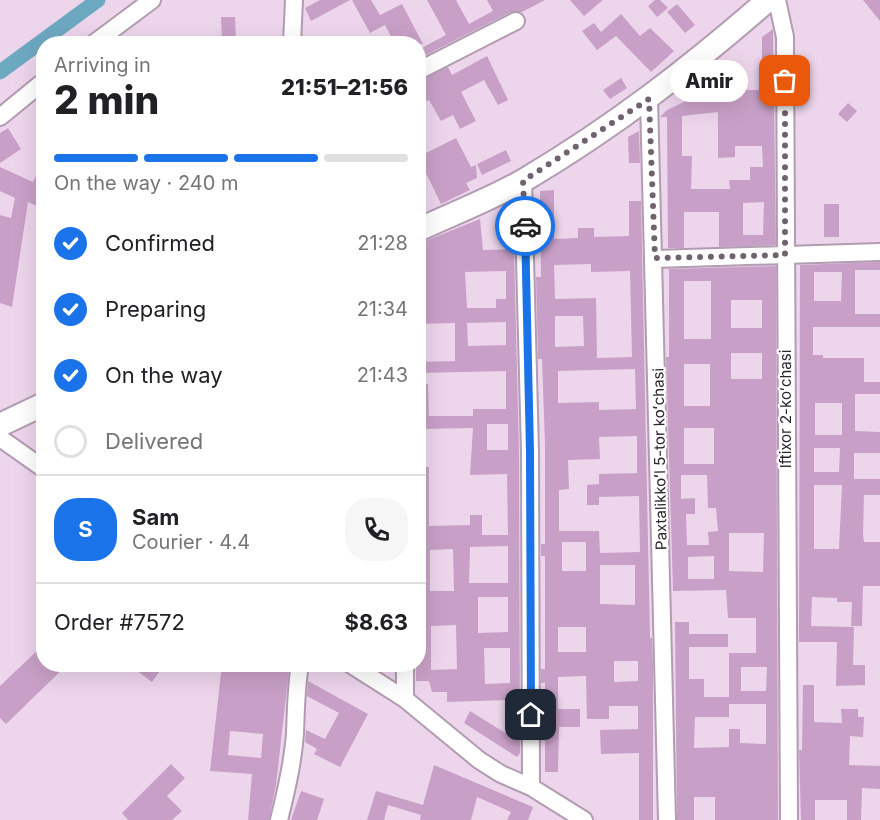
<!DOCTYPE html>
<meta charset="utf-8">
<style>
:root{--surface:#fff;--page:#f6f6f6;--text:#202124;--muted:#757577;--line:#e0e0e0;--accent:#1a73e8}
body{margin:0;font-family:Inter,sans-serif;background:var(--page);color:var(--text);height:100vh;display:flex;flex-direction:column;font-size:22px;white-space:nowrap}
*{box-sizing:border-box;margin:0}
p{font-size:20px;color:var(--muted)}
.icon{flex:none;width:33px;height:33px;fill:none;stroke:currentColor;stroke-width:2;stroke-linecap:round;stroke-linejoin:round}
.map{position:relative;flex:1;overflow:hidden}
.panel{position:absolute;left:36px;top:36px;width:390px;height:636px;display:flex;flex-direction:column;background:var(--surface);border-radius:24px;box-shadow:0 6px 24px #0002}
.panel>*{flex:none}
.pin{position:absolute;display:grid;place-items:center;width:51px;height:51px;color:#fff;margin:-26px;border-radius:12px;box-shadow:0 3px 9px #0006}
.courier{position:absolute;display:grid;place-items:center;width:60px;height:60px;margin:-30px;border:4px solid #1a73e8;border-radius:50%;background:#fff;color:#222;box-shadow:0 2px 8px #0007}
.bubble{position:absolute;height:42px;border-radius:21px;background:var(--surface);box-shadow:0 6px 24px #0002;font-size:20px;font-weight:800;line-height:42px;text-align:center}
.overview em{font-style:normal;font-weight:800}
.overview div{display:flex;flex-direction:column-reverse}
.overview{display:flex;align-items:center;justify-content:space-between;height:102px;padding:0 18px}
h1{font-size:39px;font-weight:800;line-height:45px}
.bar{display:grid;grid-template-columns:repeat(4,1fr);gap:9px 6px;align-content:center;height:72px;padding:0 18px}
.bar i{height:8px;border-radius:4px;background:var(--line)}
.bar .active{background:var(--accent)}
.bar p{grid-column:span 4}
.line{display:flex;align-items:center;gap:15px;padding:0 18px;border-top:2px solid var(--line)}
.line div{flex:1}
.round{display:grid;place-items:center;flex:none;width:63px;height:63px;border-radius:24px;background:var(--page)}
ol{padding:0 18px;list-style:none}
li{display:flex;align-items:center;gap:18px;height:66px}
li p{margin-inline-start:auto}
li .icon{padding:6px;border-radius:50%;background:var(--accent);color:#fff;stroke-width:4}
li:last-child{color:var(--muted)}
li i{width:33px;height:33px;border:3px solid var(--line);border-radius:50%}
.map>svg:first-child{display:block}
.lines{fill:none;stroke-linecap:round;stroke-linejoin:round}
.canal{stroke:#6da8c1;stroke-width:15}
.building{fill:#c8a0c7;fill-rule:evenodd}
.street-casing{stroke:#b29cb1;stroke-width:20}
.secondary-casing{stroke:#b29cb1;stroke-width:26}
.street{stroke:#fff;stroke-width:16}
.secondary{stroke:#fff;stroke-width:22}
.done{stroke:#70626f;stroke-width:6;stroke-dasharray:0 10.8}
.route{stroke:#1a73e8;stroke-width:8}
.labels{text-anchor:middle;stroke-width:4.5;stroke-linejoin:round;paint-order:stroke}
.street-label{font-size:15px;fill:#2c242c;stroke:#fff}
</style>
<div class="map">
<svg width="880" height="820" viewBox="0 0 880 820">
<rect width="100%" height="100%" fill="#edd5ec"/>
<g class="lines">
<path class="canal" d="M0,72l98,-72"/>
</g>
<path class="building" d="M320,0h30l-39,21 -6,-13z
M352,0h19l9,15 22,-11 21,40h-28l-10,-19 -15,8z
M427,0h29l13,24 24,-13 -6,-11h58l-23,12h-11l-93,47v-9l28,-15z
M570,0h33l-19,16z
M655,0h5l8,8 -11,9 -9,-11z
M863,0h17v21z
M677,4l18,21 -10,8 -18,-21z
M621,14l19,22 10,-8 24,23 -23,21 -35,-36 -19,14 -15,-19 12,-8 7,9z
M221,17h14l1,24 -14,1z
M773,29l3,216 -57,2v-35h-35v36h-16l-1,-131h-7l7,-7 19,-9 24,-3 1,-17 19,-16v25h32v-53zM718,112v46l17,-1v-11h27l1,21h-13v13h-21l1,9h-39l1,-33h-10v-40zM764,202l-1,33h-20v-32z
M487,56l21,44 -10,5 -14,-25 -23,12 15,29 -16,8 -7,-14 -12,6 -12,-21 -11,5v-24l30,-14 4,8z
M621,78l6,10 -17,11 -7,-9z
M848,103l9,8 -10,11 -9,-8z
M8,128l13,21 -21,14v-30z
M639,131l1,32h-11l-1,-26z
M456,138l15,29 5,-2 1,13 -11,5 4,7 -29,14 -18,-37 -5,2v-12z
M506,150l5,11 -29,14 -5,-11z
M44,158v33l-7,15 -9,-4 -16,105 -12,-4v-88l11,3 4,-20 -15,-7v-24l33,15z
M554,190v49l24,-1v-10h16v9l35,-1v-35h12l9,437h2l1,27v155h-14v-67l-38,1 -1,-24 38,-1v-23h-29v13h-22l-1,-43 -28,1v32h22v18h-21l-1,45h-13v-89h-4v-14h4v-113h-4v-12h4v-99l-3,-86h-4l-2,-82h5l-1,-86zM591,264v8l39,-1 2,86 -35,1 -1,-60 -41,1 -1,-34zM555,316h28l1,30 -29,1zM635,369l1,40 -37,1v-8l-41,1v-32zM637,436v37l-38,1v10l-12,1v20h12v-8l40,-1 1,56 -40,1 -1,-22h-40v-41l10,-1 -1,-29 32,-1 -1,-22zM562,542h24v29h-24zM600,565h35v40l-35,-1zM558,627h28v25h-28zM614,661h24v20l-24,1z
M824,204h15v33h-15z
M480,219l3,31 31,-1 5,203 1,301 -3,4 -53,-34 6,-12 37,23v-34l-60,2v-10h-15l-3,-11h-13v-17h2v-197h11v59l41,-1v-10h12v20h26l-1,-61 -37,1 3,-47 -55,1v-45h10l1,32h44v-7h33v-38l-88,2v-11l37,-1v-38l-37,1v-80zM506,271v28h-10v9h-29l-2,-36zM506,322v23l-38,1 -1,-23zM487,424h21v26h-21zM508,546v37h-39l1,-36zM453,549l1,42h-24v-41zM478,597h30v35l-30,1zM456,625l1,44 -26,1v-44zM484,648h26v35l-25,1z
M880,262v8h-25v44h25v13h-67v28h10v3h41v24h16v12h-25v37l25,1v21h-26v26h26v16h-16l-1,40 1,7h16v44h-17l-1,40h-11l1,-24h-15v-4l-25,-1 -1,29 43,1 -1,38h12v20l-29,1 1,-44h-38l1,-377zM814,272h28l-1,29h-27zM815,403h27v32h-27zM814,448h26l-1,24h-25zM814,485h28l-3,64h-25z
M776,266l2,554h-63v-23h-21v23h-17l-2,-198h14v12h39v13h-39v32h15v18h25v20h-34l-1,31 35,-1v-18h11v14l26,1v-40h-37v-51h27v-35h-28l-2,-28 -53,1 -7,-234h3v-88zM684,281h27v58h-27zM731,300h31v28h-31zM731,353h31v26h-31zM684,364h26v42h-26zM684,428h30v36h-30zM681,475h26l1,33h8l2,23 -10,1 1,13h-22l-1,-31h9v-16l-14,1zM729,533h35l-1,39 -34,-1zM714,556v23h-26v-22zM741,667h26l-1,24h-25z
M44,644v20h24l-62,60 -6,-6v-32z
M128,664h37l-13,18z
M222,664l52,7 4,-7 11,6 -13,115 -7,35h-21l4,-46 -42,-3zM230,731l33,3 -2,24 -33,-3z
M308,681l60,33 -28,53 -26,-13 3,-5 -12,-7 1,-12 19,9 14,-26 -32,-17z
M803,685h11v37l28,1 -1,-14h17v8h6l-1,20 -13,-1 -1,29 31,1v23l-18,-1 -1,32h-14v-20h-32v20h-14l-2,-70h3z
M171,764l14,14 -18,18 15,15 -10,9h-44l-6,-7z
M434,765l99,42 -5,13h-21l4,-8 -34,-15 -6,23h-51l1,-5 -33,-10 -4,15h-17l9,-29 47,14z
M301,791l23,8 -7,21h-26z"/>
<g class="lines">
<defs>
<path id="street" d="M777,0l8,37 4,783
M93,44l59,-44
M292,44l2,-44
M418,71l98,-50
M649,99l18,721
M0,117l44,-36
M523,181l7,271 1,335
M655,259l225,-7
M0,438l44,31
M350,664l55,35 74,61 22,14 30,13 53,33
M405,664v35
M279,820c7,-28 14,-57 16,-87 1,-23 1,-45 5,-69"/>
<path id="secondary" d="M418,230c36,-17 74,-31 108,-51 89,-53 164,-111 242,-179
M0,425l44,-21"/>
</defs>
<use href="#street" class="street-casing"/>
<use href="#secondary" class="secondary-casing"/>
<use href="#street" class="street"/>
<use href="#secondary" class="secondary"/>
</g>
<g class="lines">
<path class="done" d="M525,226l-2,-45 126,-82 6,159 130,-3v-174"/>
<path class="route" d="M525,226l5,226 1,263"/>
</g>
<g class="labels">
<g class="street-label">
<text transform="translate(786 409) rotate(-90)" y="5">Iftixor 2-koʻchasi</text>
<text transform="translate(660 459) rotate(-91)" y="5">Paxtalikkoʻl 5-tor koʻchasi</text>
</g>
</g>
</svg>
<div class="pin" style="left:785px;top:81px;background:#ea580c"><svg class="icon" aria-label="bag" viewBox="0 0 24 24"><path d="M5 8h14l-1 12H6zM9 8a3 3 0 0 1 6 0"/></svg></div>
<div class="pin" style="left:531px;top:715px;background:#1f2937"><svg class="icon" aria-label="home" viewBox="0 0 24 24"><path d="M3 11l9-7 9 7M6 9v11h12V9"/></svg></div>
<div class="courier" style="left:525px;top:226px"><svg class="icon" aria-label="car" viewBox="0 0 24 24"><path d="M5 17H2v-5l4-1 3-4h7l3 4 3 1v5h-3M9 17h6M6 11h13"/><circle cx="7" cy="17" r="2"/><circle cx="17" cy="17" r="2"/></svg></div>
<div class="bubble" style="left:670px;top:60px;width:78px">Amir</div>
<section class="panel">
<div class="overview"><div><h1>2 min</h1><p>Arriving in</p></div><em>21:51–21:56</em></div>
<div class="bar"><i class="active"></i><i class="active"></i><i class="active"></i><i></i><p>On the way · 240 m</p></div>
<ol>
<li><svg class="icon" aria-label="check" viewBox="0 0 24 24"><path d="M5 12l5 5 9-10"/></svg>Confirmed<p>21:28</p></li>
<li><svg class="icon" aria-label="check" viewBox="0 0 24 24"><path d="M5 12l5 5 9-10"/></svg>Preparing<p>21:34</p></li>
<li><svg class="icon" aria-label="check" viewBox="0 0 24 24"><path d="M5 12l5 5 9-10"/></svg>On the way<p>21:43</p></li>
<li><i></i>Delivered</li>
</ol>
<div class="line" style="height:108px"><b class="round" style="background:var(--accent);color:#fff">S</b><div><b>Sam</b><p>Courier · 4.4</p></div><a class="round"><svg class="icon" aria-label="phone" viewBox="0 0 24 24"><path d="M5 4h4l2 5-3 2q2 4 5 5l2-3 5 2v4C11 20 4 13 5 4z"/></svg></a></div>
<div class="line" style="height:78px"><div>Order #7572</div><b>$8.63</b></div>
</section>
</div>
